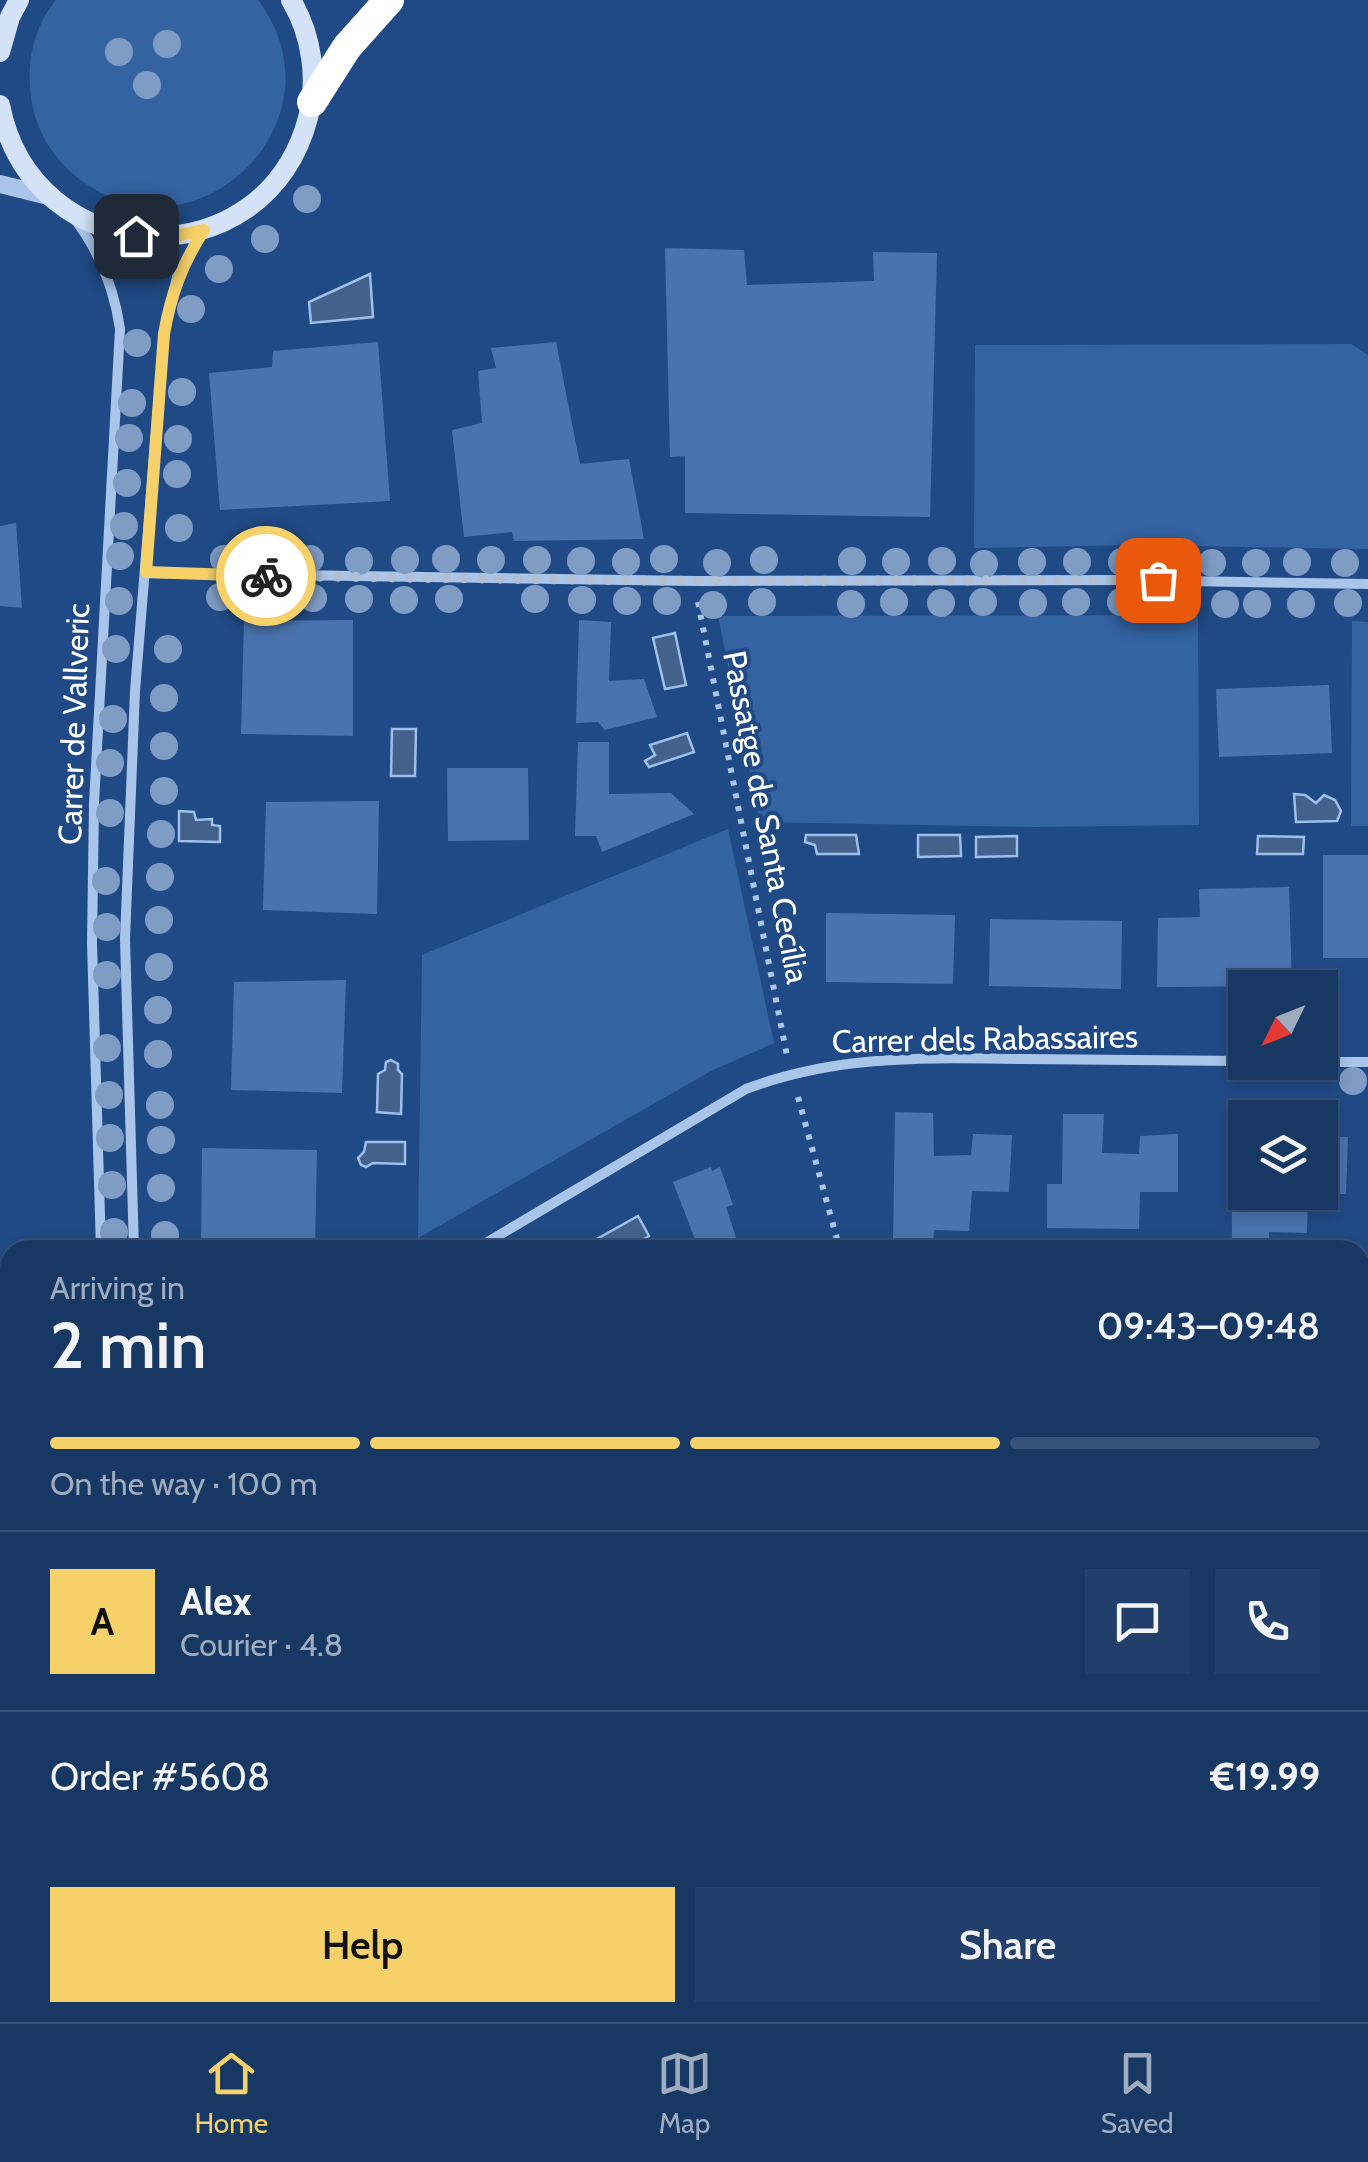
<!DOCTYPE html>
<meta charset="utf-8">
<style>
:root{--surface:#183864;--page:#213f6a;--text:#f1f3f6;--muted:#9facbf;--line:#365278;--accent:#f6d16a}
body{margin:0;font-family:Cabin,sans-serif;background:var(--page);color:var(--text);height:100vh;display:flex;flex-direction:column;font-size:38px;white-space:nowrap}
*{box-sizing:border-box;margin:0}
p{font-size:32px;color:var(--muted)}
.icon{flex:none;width:55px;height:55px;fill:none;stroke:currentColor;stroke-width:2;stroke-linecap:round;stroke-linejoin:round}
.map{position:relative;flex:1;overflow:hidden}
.side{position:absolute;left:0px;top:1240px;width:1370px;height:782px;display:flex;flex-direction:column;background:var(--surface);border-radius:30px 30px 0 0;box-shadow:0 5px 15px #0003,0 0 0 2px var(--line)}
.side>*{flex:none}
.needle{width:65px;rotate:227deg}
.fabs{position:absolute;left:1228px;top:970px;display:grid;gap:20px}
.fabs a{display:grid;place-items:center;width:110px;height:110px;border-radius:0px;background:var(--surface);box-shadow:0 5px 15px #0003,0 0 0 2px var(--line);font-size:50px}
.pin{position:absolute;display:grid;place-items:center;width:85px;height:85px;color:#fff;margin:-42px;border-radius:20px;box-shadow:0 5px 15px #0006}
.courier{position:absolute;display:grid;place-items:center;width:100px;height:100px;margin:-50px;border:8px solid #f6d16a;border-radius:50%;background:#fff;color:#222;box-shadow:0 2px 12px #0007}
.headline em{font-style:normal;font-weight:600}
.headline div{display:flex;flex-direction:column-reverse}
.headline{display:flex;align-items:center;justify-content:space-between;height:170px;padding:0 50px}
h1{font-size:65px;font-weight:600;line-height:75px}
.bar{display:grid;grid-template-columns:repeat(4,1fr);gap:15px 10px;align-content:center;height:120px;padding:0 50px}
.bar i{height:12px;border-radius:8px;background:var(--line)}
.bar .selected{background:var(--accent)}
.bar p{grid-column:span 4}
.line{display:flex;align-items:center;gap:25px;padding:0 50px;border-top:2px solid var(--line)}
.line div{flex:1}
.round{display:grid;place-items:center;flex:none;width:105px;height:105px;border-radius:0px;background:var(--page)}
.cta{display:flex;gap:20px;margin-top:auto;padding:20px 50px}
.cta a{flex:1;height:115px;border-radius:0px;background:var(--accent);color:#111;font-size:40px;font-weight:600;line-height:115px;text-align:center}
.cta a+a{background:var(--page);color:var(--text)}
.tabs{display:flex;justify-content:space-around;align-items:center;height:140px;border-top:2px solid var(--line);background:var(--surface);font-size:28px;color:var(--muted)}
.tabs a{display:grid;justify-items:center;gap:5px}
.tabs .selected{color:var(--accent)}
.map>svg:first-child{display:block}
.green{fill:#3463a2}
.water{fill:#42618b;stroke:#9cbfeb;stroke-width:2.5}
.building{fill:#4973ad}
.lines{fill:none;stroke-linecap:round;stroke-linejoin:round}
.path{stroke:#a9c5e9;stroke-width:6;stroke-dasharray:5 8;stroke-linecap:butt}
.minor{stroke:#a9c5e9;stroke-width:10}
.tertiary{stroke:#a9c5e9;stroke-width:18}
.secondary{stroke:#d4e2f7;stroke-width:20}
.motorway{stroke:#fff;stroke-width:30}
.tree{fill:#7f9cc4}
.done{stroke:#b1c0d4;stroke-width:10;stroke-dasharray:0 18}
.route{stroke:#f6d16a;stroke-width:12}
.labels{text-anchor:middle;stroke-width:8;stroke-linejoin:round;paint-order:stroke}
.street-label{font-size:32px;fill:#fff;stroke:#204a85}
</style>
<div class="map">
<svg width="1368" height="2022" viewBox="0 0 1368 2022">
<rect width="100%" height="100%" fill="#204a85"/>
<path class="green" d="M56,0h202c91,120 -64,272 -181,177 -22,-17 -38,-42 -44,-69 -8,-37 -2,-78 23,-108z
M1351,344l17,11v194l-237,-4 -157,3 1,-203z
M1198,615l1,210 -166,2 -273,-5 -42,-206z
M1352,621l16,1v204h-17z
M728,829l46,214 -63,28 -293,167 4,-283z
M1368,1375v205l-8,16v-204z
M552,2012h637v1l-1,9h-644z
M282,2013v-1l176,1 -7,9h-167z"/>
<path class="water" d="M370,274l3,43 -62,6 -2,-21z
M675,633l11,52 -21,4 -12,-51z
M392,729h24l-1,47h-24z
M687,733l7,19 -45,15 -4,-6 10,-6 -5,-10z
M1294,794l11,1 11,8 8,-8 11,5 6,11 -4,10 -41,1z
M179,811l15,1 2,8 16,-1v6l8,1v16l-41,-1z
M806,835h50l3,19h-42l-2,-9 -10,-3z
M960,835l1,21 -43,1v-22z
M1017,836v20l-41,1v-20z
M1258,836l46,1 -1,17h-46z
M391,1060l7,4v6l4,4 -1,40 -24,-2 1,-38 7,-4 1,-8z
M366,1142h39v22l-32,-1 -7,4 -5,-2 -3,-7 6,-6z
M638,1216l11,20 -25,14h-21l-6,-11z"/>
<path class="building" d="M665,248l79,2 3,35 127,-4 -1,-29 64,1 -7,264 -245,-4v-57l-15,1z
M378,342l12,159 -170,9 -11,-137 63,-6 1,-16z
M556,342l24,122 49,-5 15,80 -130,2 -2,-9 -48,5 -12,-107 30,-7 -4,-52 18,-3 -5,-20z
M16,523l6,85 -22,-2v-80z
M353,620v116l-112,-2 3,-113z
M579,620l32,2 -2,59 35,-2 13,38 -52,13 -7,-8 -22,1z
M1329,685l3,68 -113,4 -3,-68z
M578,742h31v52l62,-1 23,21 -92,38 -6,-16h-21z
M447,768h81l1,72 -81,1z
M379,801l-2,113 -114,-4 3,-108z
M1323,855h45v103h-45z
M1289,887l3,99 -135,1 1,-69 42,-1 -1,-28z
M826,913l129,2 -2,69 -127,-2z
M990,919l132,2 -1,68 -132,-3z
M346,980l-4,113 -111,-3 3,-108z
M895,1112l38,1 1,43 37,-1 2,-21 39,1 -3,57 -37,-1 -3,40 -35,-1 -1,13 -40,1z
M1231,1113l40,1v4h-26v74h63l-1,41 -38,-1v14h-37z
M1063,1114h41l-2,39 37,1 1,-18 38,-2v58h-38l-1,37 -92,-1v-44h15z
M1320,1137h28l-2,57h-26z
M202,1148l115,2 -2,100h-114z
M711,1167l1,4 8,-4 13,38 -7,2 14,43h-41l-26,-68z
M1368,1881v141h-41l2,-10h31v-107z"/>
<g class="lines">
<path class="path" d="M698,602l89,454
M798,1097l42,153
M608,2012l2,10
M812,2022l1,-10
M883,2022l8,-10"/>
<path class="minor" d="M74,218c26,34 40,69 46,111l-26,474 -2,140 9,307
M146,573l549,8 429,-1 244,4
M1320,1062h48
M134,1250l-9,-311 10,-248 29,-358 13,-56 27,-46
M474,1250l272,-161c93,-35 181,-31 278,-30 74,1 147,1 221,2
M1360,1309l8,-18
M1360,1713l8,-17
M202,2012l2,10
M238,2012l2,10
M492,2022l8,-10
M1241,2022l1,-10"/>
<path class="tertiary" d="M0,184l48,12"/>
<path class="secondary" d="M0,52l10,-35 9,-17
M0,105c32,167 264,178 308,13 10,-39 4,-83 -17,-118"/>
<path class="motorway" d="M312,102l35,-55 42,-47"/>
</g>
<g class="tree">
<circle cx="167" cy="44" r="14"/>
<circle cx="119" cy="52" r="14"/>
<circle cx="147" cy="85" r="14"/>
<circle cx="307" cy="199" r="14"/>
<circle cx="265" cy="239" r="14"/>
<circle cx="219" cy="269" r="14"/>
<circle cx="191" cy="309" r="14"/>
<circle cx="137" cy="343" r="14"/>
<circle cx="182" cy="392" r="14"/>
<circle cx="132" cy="403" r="14"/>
<circle cx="129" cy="438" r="14"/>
<circle cx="178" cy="439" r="14"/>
<circle cx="177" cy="474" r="14"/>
<circle cx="127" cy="483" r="14"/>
<circle cx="124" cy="526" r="14"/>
<circle cx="179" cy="528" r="14"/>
<circle cx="120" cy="556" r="14"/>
<circle cx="224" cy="559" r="14"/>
<circle cx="310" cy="559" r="14"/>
<circle cx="446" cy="559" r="14"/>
<circle cx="664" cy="559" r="14"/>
<circle cx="405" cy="560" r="14"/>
<circle cx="491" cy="560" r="14"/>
<circle cx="537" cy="560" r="14"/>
<circle cx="764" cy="560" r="14"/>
<circle cx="359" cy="561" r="14"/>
<circle cx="581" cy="561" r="14"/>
<circle cx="852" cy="561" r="14"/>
<circle cx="942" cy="561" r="14"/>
<circle cx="626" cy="562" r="14"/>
<circle cx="896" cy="562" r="14"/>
<circle cx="1032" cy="562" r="14"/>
<circle cx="1077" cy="562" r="14"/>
<circle cx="1122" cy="562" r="14"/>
<circle cx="1163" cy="562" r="14"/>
<circle cx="1297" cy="562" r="14"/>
<circle cx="717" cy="563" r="14"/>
<circle cx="1212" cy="563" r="14"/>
<circle cx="1256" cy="563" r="14"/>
<circle cx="1345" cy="563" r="14"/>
<circle cx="984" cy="564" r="14"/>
<circle cx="220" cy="597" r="14"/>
<circle cx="266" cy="598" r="14"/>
<circle cx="313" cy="598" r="14"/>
<circle cx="359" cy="599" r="14"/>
<circle cx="449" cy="599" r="14"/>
<circle cx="535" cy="599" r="14"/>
<circle cx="404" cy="600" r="14"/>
<circle cx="582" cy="600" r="14"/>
<circle cx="119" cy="601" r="14"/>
<circle cx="627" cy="601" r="14"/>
<circle cx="667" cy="601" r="14"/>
<circle cx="762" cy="602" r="14"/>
<circle cx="894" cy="602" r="14"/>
<circle cx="983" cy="602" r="14"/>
<circle cx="1076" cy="602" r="14"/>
<circle cx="1121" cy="602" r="14"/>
<circle cx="941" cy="603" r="14"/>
<circle cx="1033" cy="603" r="14"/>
<circle cx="1348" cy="603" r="14"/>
<circle cx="851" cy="604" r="14"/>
<circle cx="1167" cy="604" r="14"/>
<circle cx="1225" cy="604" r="14"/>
<circle cx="1257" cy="604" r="14"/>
<circle cx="1301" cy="604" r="14"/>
<circle cx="713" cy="605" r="14"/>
<circle cx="116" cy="649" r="14"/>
<circle cx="168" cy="649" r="14"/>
<circle cx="164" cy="698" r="14"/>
<circle cx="113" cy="719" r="14"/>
<circle cx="164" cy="746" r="14"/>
<circle cx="110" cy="763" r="14"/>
<circle cx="164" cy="791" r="14"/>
<circle cx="110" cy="813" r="14"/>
<circle cx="161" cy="834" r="14"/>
<circle cx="160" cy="877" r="14"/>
<circle cx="106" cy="881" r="14"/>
<circle cx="159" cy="920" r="14"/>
<circle cx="107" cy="927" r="14"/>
<circle cx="159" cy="967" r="14"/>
<circle cx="107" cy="975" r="14"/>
<circle cx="158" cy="1010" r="14"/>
<circle cx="107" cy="1048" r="14"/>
<circle cx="158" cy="1054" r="14"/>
<circle cx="1353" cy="1081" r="14"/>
<circle cx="109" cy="1095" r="14"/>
<circle cx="160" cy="1105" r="14"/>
<circle cx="110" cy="1138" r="14"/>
<circle cx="161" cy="1140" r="14"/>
<circle cx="112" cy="1185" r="14"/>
<circle cx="161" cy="1188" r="14"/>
<circle cx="114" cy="1232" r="14"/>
<circle cx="165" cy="1235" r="14"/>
</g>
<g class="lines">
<path class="done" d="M266,576l429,5 463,-1"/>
<path class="route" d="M136,236l34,1 34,-7c-22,34 -33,64 -40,104l-18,238 120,4"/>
</g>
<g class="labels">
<g class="street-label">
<text transform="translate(74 724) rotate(-88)" y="11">Carrer de Vallveric</text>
<text transform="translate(766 817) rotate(79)" y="11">Passatge de Santa Cecília</text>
<text transform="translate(985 1039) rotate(-1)" y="11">Carrer dels Rabassaires</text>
</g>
</g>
</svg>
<div class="fabs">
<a><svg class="needle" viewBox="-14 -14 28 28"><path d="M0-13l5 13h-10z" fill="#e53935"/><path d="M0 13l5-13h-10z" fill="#9facbf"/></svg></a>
<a><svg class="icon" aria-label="layers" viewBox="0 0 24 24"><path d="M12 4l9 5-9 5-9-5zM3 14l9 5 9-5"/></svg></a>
</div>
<div class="pin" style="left:1158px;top:580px;background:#ea580c"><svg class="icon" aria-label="bag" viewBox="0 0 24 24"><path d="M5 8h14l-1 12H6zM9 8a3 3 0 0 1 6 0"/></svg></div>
<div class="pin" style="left:136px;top:236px;background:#1f2937"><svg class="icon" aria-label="home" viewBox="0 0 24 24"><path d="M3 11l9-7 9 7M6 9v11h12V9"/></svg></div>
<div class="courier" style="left:266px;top:576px"><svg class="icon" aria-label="bike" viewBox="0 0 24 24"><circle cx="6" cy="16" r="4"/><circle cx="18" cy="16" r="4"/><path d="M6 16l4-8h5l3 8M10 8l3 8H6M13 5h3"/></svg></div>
<section class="side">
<div class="headline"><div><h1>2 min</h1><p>Arriving in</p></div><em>09:43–09:48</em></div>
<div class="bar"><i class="selected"></i><i class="selected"></i><i class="selected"></i><i></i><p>On the way · 100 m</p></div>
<div class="line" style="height:180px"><b class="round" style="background:var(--accent);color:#111">A</b><div><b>Alex</b><p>Courier · 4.8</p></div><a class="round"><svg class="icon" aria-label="chat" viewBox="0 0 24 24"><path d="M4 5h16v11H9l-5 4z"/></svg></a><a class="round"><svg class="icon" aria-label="phone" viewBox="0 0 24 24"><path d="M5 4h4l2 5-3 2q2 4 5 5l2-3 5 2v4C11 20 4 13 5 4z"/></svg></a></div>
<div class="line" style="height:130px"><div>Order #5608</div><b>€19.99</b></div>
<div class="cta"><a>Help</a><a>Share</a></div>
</section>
</div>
<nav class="tabs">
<a class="selected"><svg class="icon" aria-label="home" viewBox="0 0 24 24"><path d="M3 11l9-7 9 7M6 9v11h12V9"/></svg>Home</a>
<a><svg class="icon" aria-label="map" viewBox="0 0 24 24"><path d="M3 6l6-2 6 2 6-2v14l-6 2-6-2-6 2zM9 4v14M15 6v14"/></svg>Map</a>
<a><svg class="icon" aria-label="saved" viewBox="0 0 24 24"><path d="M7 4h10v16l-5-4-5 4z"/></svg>Saved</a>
</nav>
